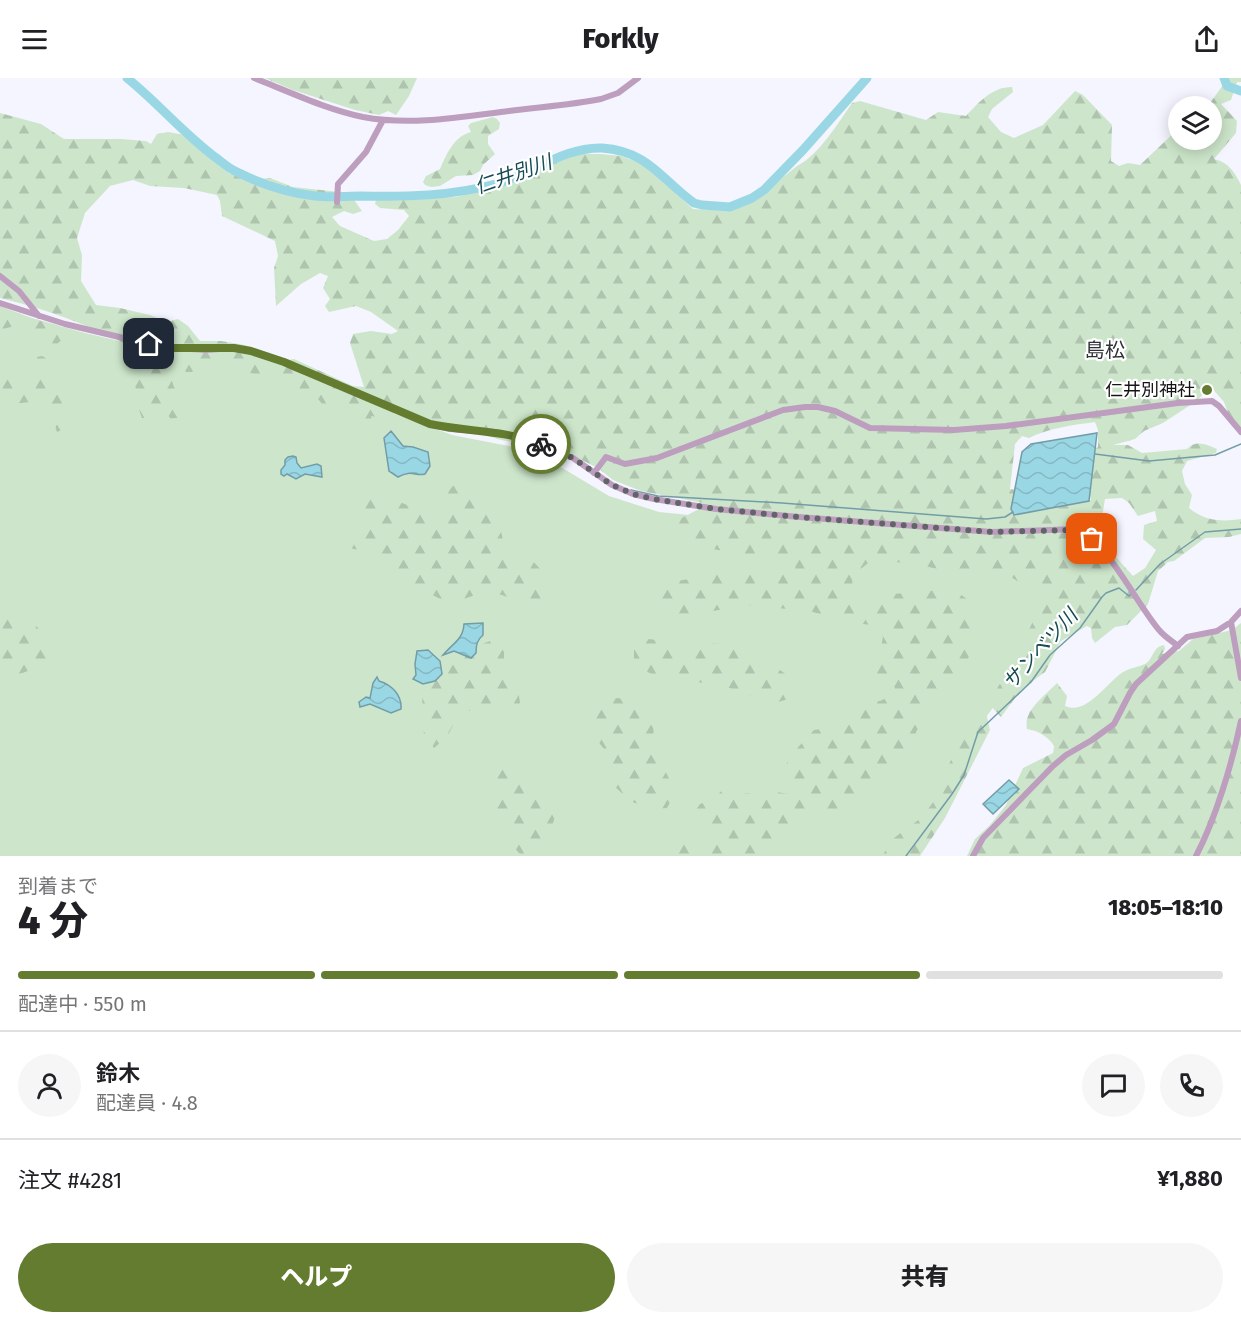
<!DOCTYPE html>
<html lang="ja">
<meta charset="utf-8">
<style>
:root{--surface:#fff;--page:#f6f6f6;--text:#202124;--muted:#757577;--line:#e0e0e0;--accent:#637c2f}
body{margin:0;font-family:"Fira Sans","Noto Sans JP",sans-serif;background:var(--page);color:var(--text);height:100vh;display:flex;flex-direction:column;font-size:22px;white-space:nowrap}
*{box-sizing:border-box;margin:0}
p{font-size:20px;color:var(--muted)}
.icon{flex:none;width:33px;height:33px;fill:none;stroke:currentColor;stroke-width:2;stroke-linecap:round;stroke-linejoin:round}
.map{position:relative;height:778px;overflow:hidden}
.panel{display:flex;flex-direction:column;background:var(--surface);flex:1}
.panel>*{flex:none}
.controls{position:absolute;left:1168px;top:18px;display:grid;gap:12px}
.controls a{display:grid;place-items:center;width:54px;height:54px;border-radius:50%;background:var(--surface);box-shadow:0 3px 15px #0003;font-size:30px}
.pin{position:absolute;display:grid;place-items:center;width:51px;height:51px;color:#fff;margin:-26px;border-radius:12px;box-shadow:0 3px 9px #0006}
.courier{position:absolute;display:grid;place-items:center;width:60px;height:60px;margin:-30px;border:4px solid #637c2f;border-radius:50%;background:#fff;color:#222;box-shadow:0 2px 8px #0007}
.head em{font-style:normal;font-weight:800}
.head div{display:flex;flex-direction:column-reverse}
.head{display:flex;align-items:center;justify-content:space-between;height:102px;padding:0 18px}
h1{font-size:39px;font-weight:800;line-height:45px}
.bar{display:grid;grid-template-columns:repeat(4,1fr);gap:9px 6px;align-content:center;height:72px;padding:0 18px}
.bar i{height:8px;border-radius:4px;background:var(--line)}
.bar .active{background:var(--accent)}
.bar p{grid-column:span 4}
.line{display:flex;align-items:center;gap:15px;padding:0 18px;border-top:2px solid var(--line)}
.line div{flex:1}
.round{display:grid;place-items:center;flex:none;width:63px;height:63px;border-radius:32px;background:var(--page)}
.action{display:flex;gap:12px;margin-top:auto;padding:12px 18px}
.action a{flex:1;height:69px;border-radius:36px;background:var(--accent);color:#fff;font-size:24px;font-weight:800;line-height:69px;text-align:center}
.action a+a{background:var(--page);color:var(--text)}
header{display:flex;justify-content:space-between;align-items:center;height:78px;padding:0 18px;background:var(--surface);font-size:27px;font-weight:800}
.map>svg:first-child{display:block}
.green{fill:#cde6cb}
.forest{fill:url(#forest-firs);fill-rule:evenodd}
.water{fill:url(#water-waves);stroke:#729da7;stroke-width:1.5}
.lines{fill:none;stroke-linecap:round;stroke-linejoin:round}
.stream{stroke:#729da7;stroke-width:1.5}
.river{stroke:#9ad7e4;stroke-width:9}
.minor{stroke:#bd9ebe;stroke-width:6}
.done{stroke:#636369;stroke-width:6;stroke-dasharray:0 10.8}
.route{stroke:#637c2f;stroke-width:8}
.poi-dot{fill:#637c2f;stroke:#fff;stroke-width:2}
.labels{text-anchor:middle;stroke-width:4.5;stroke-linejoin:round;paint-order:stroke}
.poi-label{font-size:18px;fill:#151518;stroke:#fff;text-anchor:end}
.water-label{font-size:20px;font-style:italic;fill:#164b55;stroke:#fff}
.neighbourhood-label{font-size:20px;fill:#303138;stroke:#fff}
</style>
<header><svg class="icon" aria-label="menu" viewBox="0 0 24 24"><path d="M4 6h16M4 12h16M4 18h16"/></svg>Forkly<svg class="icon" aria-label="share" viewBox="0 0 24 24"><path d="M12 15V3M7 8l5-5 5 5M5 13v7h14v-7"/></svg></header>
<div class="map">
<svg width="1241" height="778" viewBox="0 0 1241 778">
<defs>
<pattern id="forest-firs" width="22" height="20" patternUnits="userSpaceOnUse" patternTransform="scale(1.5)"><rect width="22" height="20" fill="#cde6cb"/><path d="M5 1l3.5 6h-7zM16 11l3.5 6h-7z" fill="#afc4ae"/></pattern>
<pattern id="water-waves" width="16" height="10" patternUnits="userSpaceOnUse" patternTransform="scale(1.5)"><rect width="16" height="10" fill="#9ad7e4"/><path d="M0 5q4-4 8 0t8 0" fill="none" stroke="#84b8c3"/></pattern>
</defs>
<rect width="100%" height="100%" fill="#f4f5ff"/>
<path class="green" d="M0,231l85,24 48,11 101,10 218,81 82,16 75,45 50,16 189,19 215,17 -46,127 -39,53 -32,67 -58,61h-888z"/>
<path class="forest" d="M265,0h152l-8,18 -13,19 -8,-4 -9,4 -24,-5 -62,-20z
M1228,0h13v4h-4l-6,18 -10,4 16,17 -1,12 -22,26c15,3 21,14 27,26v244l-13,-16 -4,-11 -13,-15 -16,15 -32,21 -19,8 -9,8 -22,6h15l14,8 45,-4c9,-10 20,-4 30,0l-1,4 -29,8 -5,10 3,13 7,11 -3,13c16,13 32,14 52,11v15l-12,3 -24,1 -31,23 -6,1 -10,9 -10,33 -21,21 -12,2 -20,16 -3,-5 -1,-10 -4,-2 -26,15 -16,31 -24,18 -20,27 -13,-14 28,-45 7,-17 18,-35 -2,-11 -34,-22 -64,-3 -24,-6 -45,-4 -20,16 1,19 9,28 9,-9 -3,-15 25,-5 60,-5 14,10 15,25 -17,42 -31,35 -18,31 -6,30 -51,32 -27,19 -25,1 -13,10 -19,22 -19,10h-95c13,-15 31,-15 50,-18l6,-10 -17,-3 -10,-7 10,-14 14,-5 8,-9 38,5 17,-3 11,2 -2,-28 3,-9 25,-27 35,-5 7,-10v-13l24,-1 13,-6 2,-7 -3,-4c-12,3 -16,3 -23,-7l2,-13 9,-10 3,-18 -11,-11 -27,-3 -35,-11 -66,-6 -41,8 -29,1 -18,-11 1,-6 20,-16 41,-7h70l8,-6 -6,-5 -105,-19 -9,-4 -6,-7v-9l31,-16 2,-5 -62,-12 -28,-11 -15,-12 -29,-14 -72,-15 -35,-12 -27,-3 -43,-14 2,4 -12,4 -11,-2 4,19 -2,3h-4l-5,-13 -13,-6 -6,-9 -6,-2 -8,1 -7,-3 -6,-7 -19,-2 -21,-13 -5,-9 -5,5h-6l-4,-5 -11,-3 -4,-9 -16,-4 -6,2 -2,5 -6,2 -13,-2 -8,6h-6l-4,-4 -3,2 -3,-2 2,-15 -18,-2 -4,4c-13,-1 -41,-17 -55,-23 -32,-14 -67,-26 -101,-34v-185l41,11 23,15h57l25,2 5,3 6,-10 11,-2 17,3 45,39 11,-5 20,10 9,-1 23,9 56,6 13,18 -9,3 -9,-3 -12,6 8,9 34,15 13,-2 11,-9 11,-14 -5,-6 -24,-2 -5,-4 1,-4 80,-3 30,-7 25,-9 15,-11 33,-12 22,-4h19l21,2 36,14 20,25 16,14 39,2 20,-9 45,-36c21,-10 42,-44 55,-63l8,-2 66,19 12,-8 28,4c13,-14 26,-29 46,-29l1,5 -21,17 -4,8 13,15 13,6 29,-13 32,-34 8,4 29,30 -1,36 8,5 9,-3 12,2 39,-37v12h33v-34h-10l4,-3h4zM133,102l17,6 34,2 33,7 3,6 2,15 53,25 3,15 -4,12 2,38 25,-22 19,-11 8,3 -5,12 7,11 -5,7 4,6 27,-6 15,6 27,19 -6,3 -21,-3 -18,3 -3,9 14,44 -11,-1 -59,-27 -6,1 -43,-15 -24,-4h-21l-12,-15 -10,-7 -12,3 -16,-7 -30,-7 -24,-3 -15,-24 1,-26 -5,-17 8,-25 12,-13 13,-14zM1095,344l3,8v17l-7,4 -4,28 4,21 -8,1 -73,-12 5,-45 7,-8 7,2c20,-10 44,-13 66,-16zM1122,420l7,5 9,13 17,-5 2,10 -13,4 -1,14 13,11 -11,18 -12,8 -36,-40 4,-12 4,-25z
M493,39l4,2 3,4 -1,6 -11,7v8l7,10 -12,11 -3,6 -7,4 -17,1 -16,10 -9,1 -6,-2 -2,-3 3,-6 14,-7c6,-14 14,-33 31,-37l-3,-6 3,-3z
M0,228l37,14 19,5 5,4 2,10 -6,5c-16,0 -28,-11 -43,-18l-14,4z
M140,275l4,17 8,-3 3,-7 15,-3 -3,9 7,21 12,22 -5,8 -10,2 -10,-12 -3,2 1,5 -6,4h-11l-6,-17 1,-8 -3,-11 4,-19 -3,-8z
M42,278l4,2 -3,9h7l2,3 -4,11 9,1 13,16c-1,13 2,29 -13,34 -1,-3 -2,-6 -3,-10 0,-2 -4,-6 -5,-8 -9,-16 -19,-12 -34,-10l-15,-9v-37l10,16 13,8 5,-1 9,-13v-11z
M455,406c13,3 34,20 40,32 6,10 8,24 10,36l8,6 18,1 10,11 5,28 -14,9 -30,-12 -18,-3 -26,9h-14l-29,-15 -33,-32 -9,-3 -20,-2 -9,-10v-4l17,-13c0,-9 -5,-14 -5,-22l5,-5h22l53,22h7l4,-6v-19z
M0,540c34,-1 42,7 52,38 -14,12 -33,21 -52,21z
M1241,545v233h-274l8,-17 15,-14 16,-20 17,-37 30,-15 1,-7c-6,-10 -16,-15 -27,-17 -4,-19 18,-33 30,-46l10,13 -2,10c22,10 43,-25 58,-34 7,-4 15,-5 22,-8 9,-5 7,-17 19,-19l1,4 -3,5 17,-3 14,-12 39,-9z
M646,561c13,0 23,4 36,6 12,2 25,-3 38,-1 13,2 17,8 29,13 18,8 42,11 45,34l-9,9 -14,4c-19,-8 -37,-16 -58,-20 -32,-5 -54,2 -79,-23v-11z
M490,563l9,1 5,6v17l14,24 2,14 -6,7 -14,-1 -35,2 -8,6 -10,20 -13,11 -10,-12 -3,-62 19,-14z
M615,620l19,1c5,6 12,12 16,18 6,9 2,20 4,29 4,23 29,37 13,62l-11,2 -24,-8 -17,-15 -7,-33 -12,-15 -2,-8 1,-21 7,-8z
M986,635l4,17 -45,88 -25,38h-38l12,-18 27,-20 20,-26 4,-19 21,-45 13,-14z
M496,687l49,30 13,12c-5,17 -14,49 -36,49 -22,-20 -31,-61 -33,-90z"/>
<path class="water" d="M391,353l12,15 10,1 15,5 2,14 -5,8c-10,3 -13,-5 -27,3l-9,-6 -5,-33z
M1097,355l-8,68 -75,14 -3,-6 11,-57 9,-8z
M293,378l3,1 1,6 4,5 16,-4 4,2 1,11 -17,-3 -9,5 -9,-5 -3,2 -3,-2v-4l4,-5v-5l3,-3z
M483,545v12c-6,5 -7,10 -7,18l-5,5 -17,-7 -11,4c10,-12 20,-15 21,-31z
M428,572l12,11 2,13 -7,7 -12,3 -10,-5 3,-4 -1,-11 2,-13z
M377,599l2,4c13,4 23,14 22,28l-10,4 -21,-9 -10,3 -1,-5 7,-5 4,1 3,-15z
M1009,702l10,9 -26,25 -10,-10z"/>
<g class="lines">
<path class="stream" d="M1095,376l54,7 66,-6 26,-11
M631,412l27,6 124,7 204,16 19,-2 8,-5
M1136,512l24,-26 45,-32 36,-3
M906,778l46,-62 12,-19 14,-43 53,-50 19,-27 30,-27 22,-31 4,-4 13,-5 10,8 3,-3"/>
<path class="river" d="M127,0c31,25 56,55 88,79 7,5 14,12 22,15 24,12 52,21 78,24 15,2 31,0 46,0 45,1 91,0 135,-12 36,-10 67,-37 106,-36 46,3 60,32 92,55l8,2 28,2 22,-9 12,-8 39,-40 64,-72
M1224,0l3,8 14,5"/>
<path class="minor" d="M254,0c36,14 71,31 109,39 48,9 98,0 146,-6 31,-4 62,-6 92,-12l17,-6 20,-15
M337,124l1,-18 28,-32 17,-32
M0,198l19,15 20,25
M0,225l65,21 96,23 45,3 28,-2 17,3 33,11 8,5 35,13 103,44 20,5 45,3 30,6 48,20 39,27 21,9 21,5 62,10 83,8 193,15 84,-3c31,11 61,76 84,102 5,6 12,10 18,15
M594,395l12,-16 19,7 32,-6 126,-48 22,-3h13l17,4 35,17 84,2 52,-4 172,-23 34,-2 7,5 22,26
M1231,544l10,56
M973,778l10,-18 70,-72 13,-11 26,-15 22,-16 16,-31 6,-9 51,-47 30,-6 14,-9 10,-11
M1196,778c20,-38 36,-93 45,-135"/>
</g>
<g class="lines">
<path class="done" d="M541,366l32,14 39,27 21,9 21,5 62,10 82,8 194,15 84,-2 10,3 6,6"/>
<path class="route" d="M149,266l22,4h63l17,3 33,11 146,62c37,8 75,6 111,20"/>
</g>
<circle class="poi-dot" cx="1207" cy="312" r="6"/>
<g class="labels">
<g class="poi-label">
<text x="1195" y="318">仁井別神社</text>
</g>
<g class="water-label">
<text transform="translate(513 96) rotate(-19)" y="7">仁井別川</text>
<text transform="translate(1040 571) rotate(-48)" y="7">サンベツ川</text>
</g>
<g class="neighbourhood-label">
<text x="1105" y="279">島松</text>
</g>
</g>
</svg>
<div class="controls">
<a><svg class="icon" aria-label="layers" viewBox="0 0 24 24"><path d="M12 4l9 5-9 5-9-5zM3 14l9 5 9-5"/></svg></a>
</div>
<div class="pin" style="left:1092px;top:461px;background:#ea580c"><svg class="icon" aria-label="bag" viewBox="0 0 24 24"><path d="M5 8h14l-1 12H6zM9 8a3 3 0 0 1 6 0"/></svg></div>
<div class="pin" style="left:149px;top:266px;background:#1f2937"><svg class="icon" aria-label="home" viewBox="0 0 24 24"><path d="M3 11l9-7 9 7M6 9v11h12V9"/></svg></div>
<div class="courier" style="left:541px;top:366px"><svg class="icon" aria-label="bike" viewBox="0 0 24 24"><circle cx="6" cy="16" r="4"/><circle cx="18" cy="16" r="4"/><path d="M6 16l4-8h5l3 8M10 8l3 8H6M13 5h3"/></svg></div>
</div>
<section class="panel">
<div class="head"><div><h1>4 分</h1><p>到着まで</p></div><em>18:05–18:10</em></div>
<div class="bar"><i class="active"></i><i class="active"></i><i class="active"></i><i></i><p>配達中 · 550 m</p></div>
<div class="line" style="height:108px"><a class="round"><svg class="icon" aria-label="person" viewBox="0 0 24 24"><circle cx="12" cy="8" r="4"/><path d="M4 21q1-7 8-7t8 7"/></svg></a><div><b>鈴木</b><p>配達員 · 4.8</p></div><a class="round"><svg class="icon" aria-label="chat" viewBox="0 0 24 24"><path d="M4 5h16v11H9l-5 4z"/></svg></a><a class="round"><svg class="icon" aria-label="phone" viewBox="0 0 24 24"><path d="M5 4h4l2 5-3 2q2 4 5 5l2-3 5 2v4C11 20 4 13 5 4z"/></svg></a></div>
<div class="line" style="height:78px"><div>注文 #4281</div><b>¥1,880</b></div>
<div class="action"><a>ヘルプ</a><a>共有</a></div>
</section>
